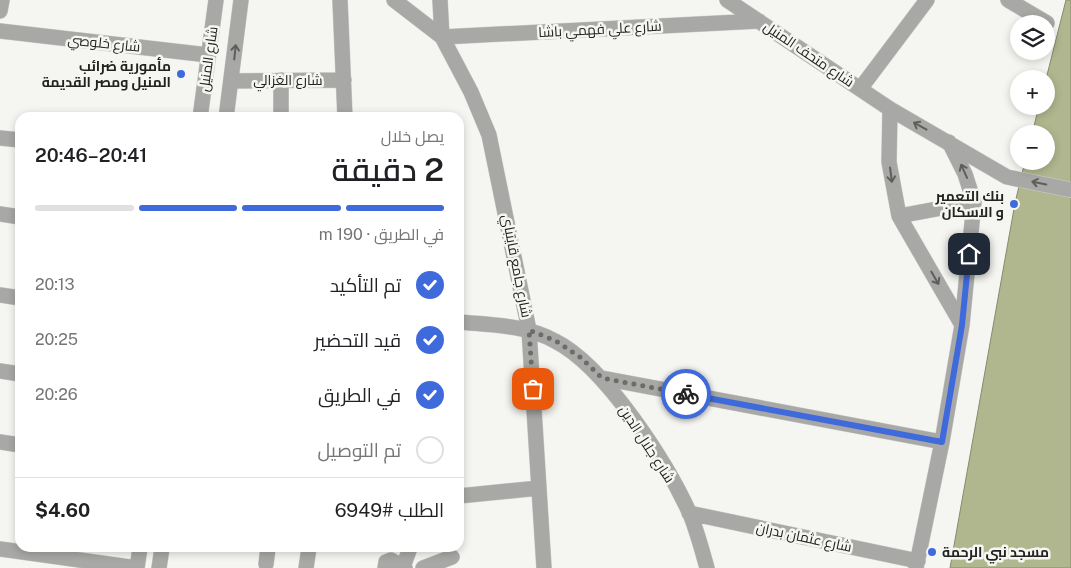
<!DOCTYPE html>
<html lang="ar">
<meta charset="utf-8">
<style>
:root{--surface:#fff;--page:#f2f2f2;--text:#202124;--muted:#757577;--line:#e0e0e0;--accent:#3f6adb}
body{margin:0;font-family:"Public Sans",Cairo,sans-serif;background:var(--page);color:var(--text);direction:rtl;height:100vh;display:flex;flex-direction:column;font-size:19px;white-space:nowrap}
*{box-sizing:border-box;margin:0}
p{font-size:16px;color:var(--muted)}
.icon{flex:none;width:28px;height:28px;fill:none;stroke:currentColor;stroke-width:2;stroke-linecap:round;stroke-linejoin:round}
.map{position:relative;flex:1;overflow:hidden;direction:ltr}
.sheet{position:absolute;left:15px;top:112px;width:449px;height:440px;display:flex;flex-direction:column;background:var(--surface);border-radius:15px;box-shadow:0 2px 8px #0003;direction:rtl}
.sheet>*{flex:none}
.buttons{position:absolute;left:1010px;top:15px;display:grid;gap:10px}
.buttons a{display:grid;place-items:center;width:45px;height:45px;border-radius:50%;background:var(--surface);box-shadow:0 2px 8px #0003;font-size:25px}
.pin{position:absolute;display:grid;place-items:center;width:42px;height:42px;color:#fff;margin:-21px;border-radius:10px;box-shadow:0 2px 8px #0006}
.courier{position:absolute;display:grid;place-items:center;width:50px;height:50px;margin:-25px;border:4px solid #3f6adb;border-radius:50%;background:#fff;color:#222;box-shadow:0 1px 6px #0007}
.summary em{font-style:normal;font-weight:600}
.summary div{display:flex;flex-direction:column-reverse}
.summary{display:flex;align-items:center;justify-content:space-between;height:85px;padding:0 20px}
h1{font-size:32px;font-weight:600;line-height:38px}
.bar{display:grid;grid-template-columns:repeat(4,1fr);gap:8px 5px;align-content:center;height:60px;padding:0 20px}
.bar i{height:6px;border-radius:4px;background:var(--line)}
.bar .on{background:var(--accent)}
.bar p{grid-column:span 4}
.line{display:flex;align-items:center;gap:12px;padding:0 20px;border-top:1px solid var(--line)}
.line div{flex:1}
ol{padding:0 20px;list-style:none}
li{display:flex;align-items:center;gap:15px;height:55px}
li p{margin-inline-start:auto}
li .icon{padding:5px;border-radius:50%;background:var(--accent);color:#fff;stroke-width:4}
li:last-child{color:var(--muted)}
li i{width:28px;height:28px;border:2px solid var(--line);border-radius:50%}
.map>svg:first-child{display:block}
.water{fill:#b0b78e;stroke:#858b6d}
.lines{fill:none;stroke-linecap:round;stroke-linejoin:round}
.minor-casing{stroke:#cfd0cc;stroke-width:16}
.minor{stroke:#a8a8a6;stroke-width:15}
.oneway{stroke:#5e5f5d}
.done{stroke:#6c6d6a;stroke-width:5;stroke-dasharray:0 9}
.route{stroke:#3f6adb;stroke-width:6}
.poi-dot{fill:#3f6adb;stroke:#f5f6f1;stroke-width:2}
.labels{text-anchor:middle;stroke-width:5;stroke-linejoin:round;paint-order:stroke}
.street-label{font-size:14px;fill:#222321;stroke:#f5f6f1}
.poi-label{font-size:14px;font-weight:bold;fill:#222321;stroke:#f5f6f1;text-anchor:end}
</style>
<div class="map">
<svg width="1071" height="568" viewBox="0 0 1071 568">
<rect width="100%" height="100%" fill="#f5f6f1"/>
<path class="water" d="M1066,0h5v568h-121l65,-365 10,-42h21v-27h-14l7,-28h7v-27z"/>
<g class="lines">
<defs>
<path id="minor" d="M340,0l5,118
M394,0l48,37 29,55 18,43 40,195 15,238
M440,0l2,37 317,-16
M727,0l163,109 117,68 64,13
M1008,0l39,23
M0,11l2,-11
M0,31l208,24
M281,80v38
M232,81l112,-1
M860,89l67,-89
M890,109l-1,53 10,54 63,109
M200,118l16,-118
M226,118l15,-118
M0,138l20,2
M0,214l20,3
M899,216l75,-14
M0,295l20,3
M459,322c32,3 67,3 96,19 50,25 112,122 135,173 7,17 12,36 17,54
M0,371l20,3
M602,378l340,64
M0,442l20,3
M459,496l80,-8
M689,513l229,48
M0,549l137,19
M266,564l2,-16
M403,567l7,-19
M137,568l3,-20
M159,568l3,-20
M306,568l3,-20
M385,568l1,-6 5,-2 14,8
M423,568l29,-11
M916,568l26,-126 20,-117 12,-123 -9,-28 -16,-32"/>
</defs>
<use href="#minor" class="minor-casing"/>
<use href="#minor" class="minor"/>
</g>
<defs><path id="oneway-shaft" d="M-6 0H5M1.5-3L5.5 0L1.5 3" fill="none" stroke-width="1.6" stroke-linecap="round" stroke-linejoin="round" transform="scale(1.25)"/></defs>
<g class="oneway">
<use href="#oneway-shaft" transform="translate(235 52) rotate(-84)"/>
<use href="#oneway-shaft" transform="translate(920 126) rotate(-151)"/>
<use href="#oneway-shaft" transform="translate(964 171) rotate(-114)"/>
<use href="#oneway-shaft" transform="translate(891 175) rotate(83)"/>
<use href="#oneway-shaft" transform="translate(1039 183) rotate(-168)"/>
<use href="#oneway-shaft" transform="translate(935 278) rotate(60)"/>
</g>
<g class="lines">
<path class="done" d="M533,389l-4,-59 27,11 24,16 22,21 84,16"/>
<path class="route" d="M686,394l256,48 20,-117 7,-71"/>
</g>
<g class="poi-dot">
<circle cx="181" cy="74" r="5"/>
<circle cx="1014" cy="204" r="5"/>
<circle cx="932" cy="552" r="5"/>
</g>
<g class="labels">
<g class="street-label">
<text transform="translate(600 29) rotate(-3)" y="5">شارع علي فهمي باشا</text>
<text transform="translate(104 43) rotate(6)" y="5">شارع خلوصي</text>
<text transform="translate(809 54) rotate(34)" y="5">شارع متحف المنيل</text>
<text transform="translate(208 59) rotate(-82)" y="5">شارع المنيل</text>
<text x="288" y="85">شارع الغزالي</text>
<text transform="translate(517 266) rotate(79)" y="5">شارع جامع قايتباي</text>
<text transform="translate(647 444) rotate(57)" y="5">شارع جلال الدين</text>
<text transform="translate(804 537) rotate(12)" y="5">شارع عثمان بدران</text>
</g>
<g class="poi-label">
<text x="171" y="71">مأمورية ضرائب<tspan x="171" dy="16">المنيل ومصر القديمة</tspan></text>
<text x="1004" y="201">بنك التعمير<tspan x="1004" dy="16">و الاسكان</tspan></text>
<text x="942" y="557" text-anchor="start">مسجد نبي الرحمة</text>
</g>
</g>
</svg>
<div class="buttons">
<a><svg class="icon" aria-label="layers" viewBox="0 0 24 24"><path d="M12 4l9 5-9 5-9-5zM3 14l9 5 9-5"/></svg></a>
<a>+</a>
<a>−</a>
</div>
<div class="pin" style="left:533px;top:389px;background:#ea580c"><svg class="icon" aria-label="bag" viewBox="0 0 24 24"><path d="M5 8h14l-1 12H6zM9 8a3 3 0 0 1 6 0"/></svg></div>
<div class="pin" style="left:969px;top:254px;background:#1f2937"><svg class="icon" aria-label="home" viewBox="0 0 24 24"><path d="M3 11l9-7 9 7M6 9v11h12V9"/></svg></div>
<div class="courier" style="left:686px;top:394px"><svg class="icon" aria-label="bike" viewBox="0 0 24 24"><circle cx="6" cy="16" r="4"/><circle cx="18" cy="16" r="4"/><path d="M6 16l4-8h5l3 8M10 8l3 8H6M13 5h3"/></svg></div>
<section class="sheet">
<div class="summary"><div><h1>2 دقيقة</h1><p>يصل خلال</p></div><em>20:41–20:46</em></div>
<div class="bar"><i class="on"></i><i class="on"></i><i class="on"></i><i></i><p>في الطريق · 190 m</p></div>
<ol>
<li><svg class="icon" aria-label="check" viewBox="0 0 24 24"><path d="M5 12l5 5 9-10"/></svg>تم التأكيد<p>20:13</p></li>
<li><svg class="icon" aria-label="check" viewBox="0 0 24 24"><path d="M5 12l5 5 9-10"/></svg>قيد التحضير<p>20:25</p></li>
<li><svg class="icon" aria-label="check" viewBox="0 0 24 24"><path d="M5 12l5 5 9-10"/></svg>في الطريق<p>20:26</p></li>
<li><i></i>تم التوصيل</li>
</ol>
<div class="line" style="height:65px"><div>الطلب #6949</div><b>$4.60</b></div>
</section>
</div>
